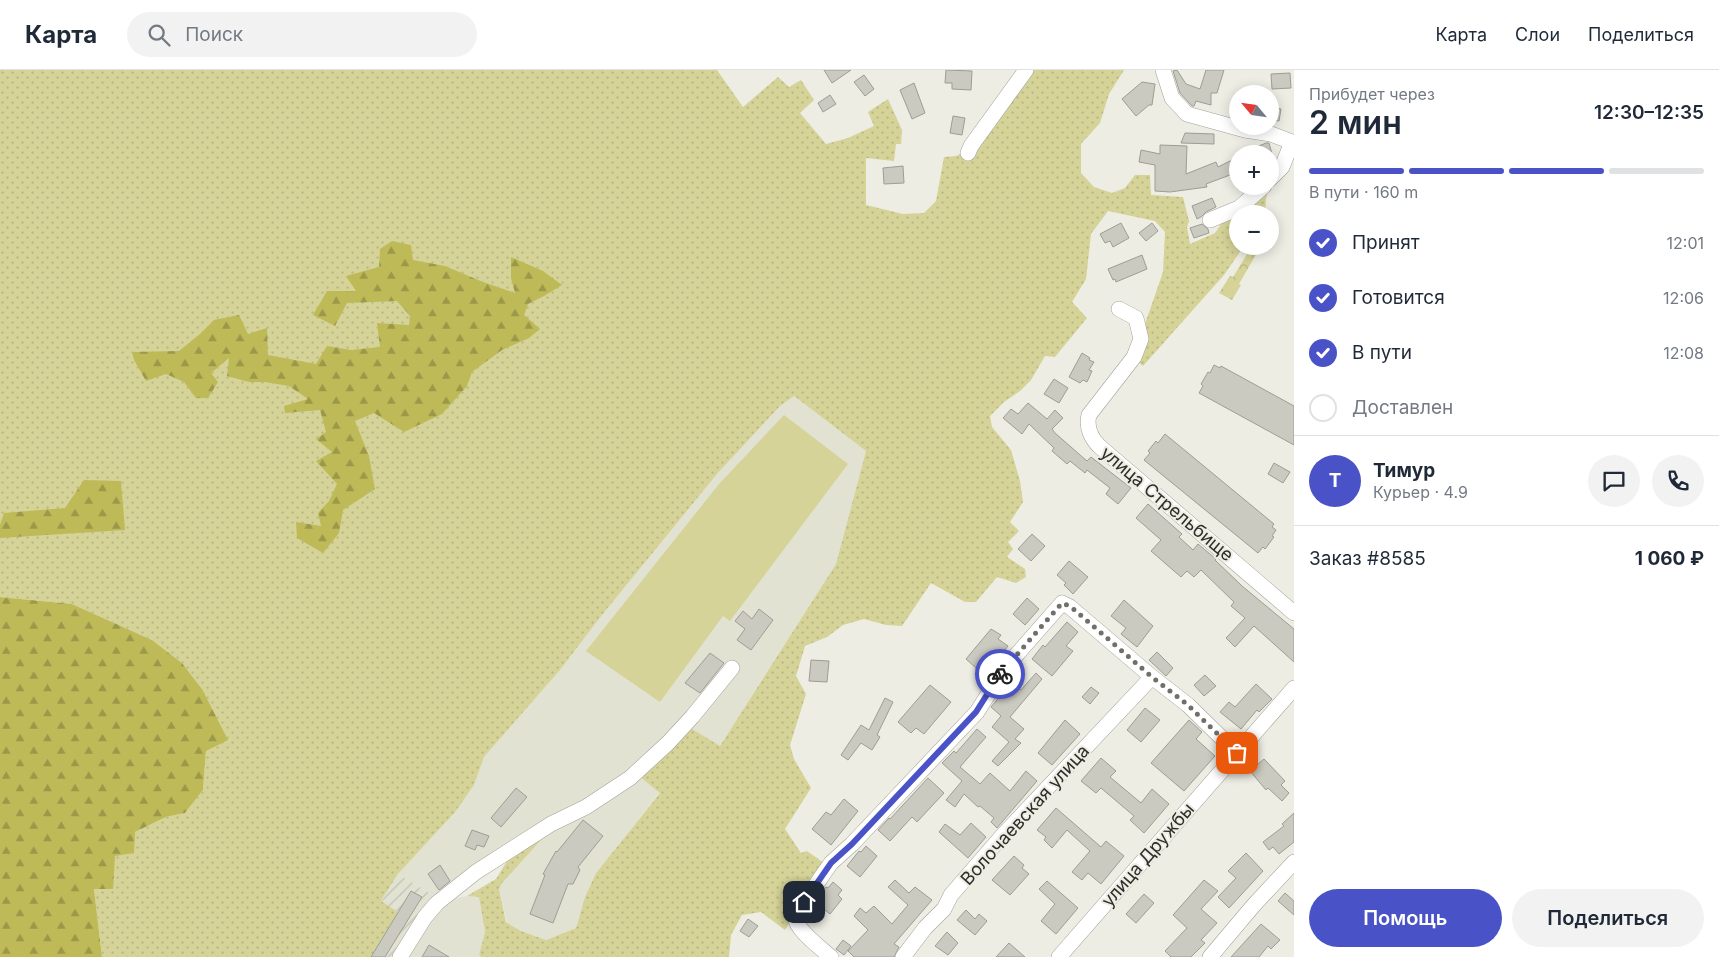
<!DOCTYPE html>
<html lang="ru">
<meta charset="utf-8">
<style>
:root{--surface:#fff;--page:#f2f2f3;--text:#1f2937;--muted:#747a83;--line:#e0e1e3;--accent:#4952c7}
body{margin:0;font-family:Inter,sans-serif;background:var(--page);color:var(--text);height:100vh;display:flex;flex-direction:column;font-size:19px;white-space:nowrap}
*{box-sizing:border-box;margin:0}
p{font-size:16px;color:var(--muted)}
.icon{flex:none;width:28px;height:28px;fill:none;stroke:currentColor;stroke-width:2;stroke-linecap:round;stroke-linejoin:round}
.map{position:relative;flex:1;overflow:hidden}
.sheet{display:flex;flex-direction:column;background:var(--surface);width:425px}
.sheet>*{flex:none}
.needle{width:32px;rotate:299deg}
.tools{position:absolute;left:1229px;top:15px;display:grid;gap:10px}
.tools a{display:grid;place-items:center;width:50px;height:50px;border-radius:50%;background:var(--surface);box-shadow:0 2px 12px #0003;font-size:25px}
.pin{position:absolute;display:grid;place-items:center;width:42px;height:42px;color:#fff;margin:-21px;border-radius:10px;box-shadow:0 2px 8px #0006}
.courier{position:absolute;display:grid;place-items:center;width:50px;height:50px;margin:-25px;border:4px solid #4952c7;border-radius:50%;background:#fff;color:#222;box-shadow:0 1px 6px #0007}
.overview em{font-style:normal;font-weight:600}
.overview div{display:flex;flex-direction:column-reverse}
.overview{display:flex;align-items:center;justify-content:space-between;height:85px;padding:0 15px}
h1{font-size:32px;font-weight:600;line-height:38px}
.bar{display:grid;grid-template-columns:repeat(4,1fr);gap:8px 5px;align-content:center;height:60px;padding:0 15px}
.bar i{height:6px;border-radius:4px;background:var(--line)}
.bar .current{background:var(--accent)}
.bar p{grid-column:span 4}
.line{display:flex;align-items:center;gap:12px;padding:0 15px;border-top:1px solid var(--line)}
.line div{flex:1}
.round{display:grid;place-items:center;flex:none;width:52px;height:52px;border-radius:26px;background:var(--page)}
ol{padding:0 15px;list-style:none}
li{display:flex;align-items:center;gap:15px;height:55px}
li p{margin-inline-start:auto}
li .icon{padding:5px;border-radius:50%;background:var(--accent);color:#fff;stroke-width:4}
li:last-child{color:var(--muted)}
li i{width:28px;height:28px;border:2px solid var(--line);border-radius:50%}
.cta{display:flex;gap:10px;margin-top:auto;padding:10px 15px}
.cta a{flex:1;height:58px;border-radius:30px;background:var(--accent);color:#fff;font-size:20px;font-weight:600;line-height:58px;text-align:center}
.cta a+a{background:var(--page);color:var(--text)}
header{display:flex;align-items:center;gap:30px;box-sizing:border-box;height:70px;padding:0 25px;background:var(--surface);border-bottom:1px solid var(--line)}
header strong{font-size:24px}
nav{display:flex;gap:28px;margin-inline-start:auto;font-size:18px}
.search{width:350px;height:45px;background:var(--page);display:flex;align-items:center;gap:12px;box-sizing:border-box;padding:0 18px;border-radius:28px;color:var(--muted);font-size:19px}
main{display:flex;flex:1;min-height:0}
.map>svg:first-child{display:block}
.built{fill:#e2e2d3}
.industrial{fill:url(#industrial-furrows)}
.grass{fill:url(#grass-dots)}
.forest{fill:url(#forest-firs)}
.park{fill:url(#park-crowns)}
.pitch{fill:#d5d397}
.building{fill:#cacac1;stroke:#9d9d95}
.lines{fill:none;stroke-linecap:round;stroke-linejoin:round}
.minor-casing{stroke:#a2a29a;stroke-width:16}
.minor{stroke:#fff;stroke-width:15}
.done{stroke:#70706b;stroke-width:5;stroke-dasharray:0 9}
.route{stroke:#4952c7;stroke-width:6}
.labels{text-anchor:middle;stroke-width:4;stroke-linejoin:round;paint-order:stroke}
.street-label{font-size:18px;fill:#2d2d2a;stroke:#edede4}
</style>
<header>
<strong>Карта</strong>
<div class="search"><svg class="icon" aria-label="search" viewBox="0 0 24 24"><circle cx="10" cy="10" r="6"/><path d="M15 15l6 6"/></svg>Поиск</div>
<nav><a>Карта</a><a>Слои</a><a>Поделиться</a></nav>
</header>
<main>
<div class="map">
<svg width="1294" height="887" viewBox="0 0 1294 887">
<defs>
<pattern id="industrial-furrows" width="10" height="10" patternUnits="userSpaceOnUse" patternTransform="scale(1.25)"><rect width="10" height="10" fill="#e2e2d3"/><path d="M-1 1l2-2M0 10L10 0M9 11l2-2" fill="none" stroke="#c2c2b5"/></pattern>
<pattern id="grass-dots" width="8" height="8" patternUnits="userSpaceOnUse" patternTransform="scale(1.25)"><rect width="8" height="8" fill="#d5d397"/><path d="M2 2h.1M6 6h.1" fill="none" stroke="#b7b582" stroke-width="1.8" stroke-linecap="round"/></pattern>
<pattern id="forest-firs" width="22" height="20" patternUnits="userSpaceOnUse" patternTransform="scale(1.25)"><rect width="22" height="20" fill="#beba58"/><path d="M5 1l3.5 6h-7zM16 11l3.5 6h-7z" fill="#9b9849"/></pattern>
<pattern id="park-crowns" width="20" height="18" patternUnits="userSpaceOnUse" patternTransform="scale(1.25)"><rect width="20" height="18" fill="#d5d397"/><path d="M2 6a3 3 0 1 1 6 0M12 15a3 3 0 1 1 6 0" fill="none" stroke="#b7b582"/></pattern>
</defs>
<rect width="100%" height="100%" fill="#edede4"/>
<path class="built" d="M794,326l72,55 -30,113 -116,182 -85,22 -199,129 -38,-23 58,-63 18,-26 10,-28 76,-87 42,-55 115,-141 63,-68z
M639,706l21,16 -64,81 -11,24 -9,31 -30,12 -25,-9 -14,-9 -8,-33 3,-6 49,-54z
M467,826l12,1 6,35 -6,23 2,2h-76l22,-37 26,-21z"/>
<path class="industrial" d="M398,804l38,23 -40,60h-25l27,-45 -17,-10z"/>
<path class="grass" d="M0,0h717l26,37 35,-30 11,10 12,-7 13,20 -14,13 26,31 22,-6 26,-12 -6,-14 20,-13 14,31 -1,14h-5l-2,17 -28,-3v47l37,9 21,-1 12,-12 8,-44 13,-1 6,-5 68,-81h93l-15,24 -9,29 -19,21v29l13,14 18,6 13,-5 10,-13h15l1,20 32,2 6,24 -2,6 3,17 25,-11 21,-31 34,-15 -4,11 -1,16h-27v32h6l-20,29 -81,91 -14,-11 16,-31 18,-52 2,-40 -10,-11 -47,-10 -17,23 -5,45 -14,23 15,16 -32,39 -10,-1 -14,24 -11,11 -16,11 -14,14 2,11 19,23 9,31 3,21 -13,20 9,9 -11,11 5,7 -6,8 18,12 1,8 -10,6 -19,-6 -21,25h-11l-34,-19 -29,43 -16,-1 -22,-6 -21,6 -16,12 -22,9 -9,30 10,18 -16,51 4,14 17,29 -26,41 16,24 6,-2 17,12 -39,67 -24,-18 -19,3 -11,20 -2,22h-248l-2,-2 6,-23 -6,-35 -12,-1 29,-17 16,-26 39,-24 -49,54 -3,6 7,33 15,9 25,9 30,-12 9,-31 11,-24 64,-80 -21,-17 50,-49 31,19 116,-182 30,-113 -72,-55 -14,10 -63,68 -115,141 -42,55 -76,87 -10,28 -18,26 -58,63 -17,27 17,11 -27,45h-269l-8,-68 21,-33 20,-24 31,-15 19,-4 18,-23 3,-39 -4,-62 -20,-26 -30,-23 -80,-36 -72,-7z"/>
<path class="forest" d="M392,171l19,4 2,15 32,6 38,16 32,11 -4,-15v-21l32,14 19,14 -18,11 -16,8 -4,11 16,14 -11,9 -27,12 -30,22 -5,14 -25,28 -38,18 -30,-19 -19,8 14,35 6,33 -32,21 -4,23 -16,20 -26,-15 -1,-16 25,4 -3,-13 11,-12 8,-17 -21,-23 16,-9 -16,-13 10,-7 -6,-22 -35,3 -1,-7 24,-7 -19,-13 -24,-4h-16l-22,-6 2,-18 -18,15 7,9 -10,16h-12l-12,-16 -18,-8 -20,7 -12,-21 -2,-8 47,-1 21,-17 14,-14 25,-5 9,19 19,-6 1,27 48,9 11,-18 24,4 29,-3 -3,-24 32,2 1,-9 -13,-15 -50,2 -12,23 -22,-11 14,-24h29l-10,-15 33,-9 1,-18z
M84,410l37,1 4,49 -125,8v-13l4,-12 61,-5z
M0,527l72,7 80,36 30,23 20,26 26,51 -22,11 -3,39 -18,23 -19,4 -31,15 -1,21 -19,3 -2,33h-19l8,68h-102z"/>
<path class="park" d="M1252,176h9l-22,38 2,1 -9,15 -13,-7 11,-17 3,1z"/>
<path class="pitch" d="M784,345l64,49 -118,157 -7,-5 -63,86 -74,-51 133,-167z"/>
<path class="building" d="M824,0h27l-19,13z
M946,0l26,1 -1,19 -19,-1v-6h-7z
M1177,0l9,14 14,5 6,-19h18l-7,23h-6v12l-15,-4 -2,5h-2l-12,-13 -7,-22z
M1290,3l1,15 -19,1 -1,-15z
M864,5l10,14 -9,7 -11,-14z
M1142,12l13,2 -3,21h-3l-13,11 -14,-17z
M914,13l11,30 -13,6 -12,-29z
M830,25l6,9 -13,8 -5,-9z
M1270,37l11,2 -2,12 -9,-1z
M953,46l12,2 -3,17 -12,-2z
M1185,63l29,1v10l-33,-1z
M1266,73h3l3,11h-32z
M1160,75l27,1 -1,28 30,-12 2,5 20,-10v32l-8,-14 -24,9 1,3 -37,5 -15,-1v-26l-16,-3 2,-12 19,4z
M903,96l1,17 -20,1 -1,-16z
M1212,128l4,9 -10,5 -5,5 -4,2 -5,-13z
M1121,153l8,15 -16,9 -3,-6 -5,2 -5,-9z
M1152,153l6,8 -12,10 -7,-8z
M1202,154l6,5 1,4 -15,5 -4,-10z
M1142,185l5,14 -31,13 -1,-3 -2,1 -5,-11z
M1082,283l8,5 -1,2 5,2 -5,8 3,1 -5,11 -4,-2 -3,3 -11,-6z
M1214,295l6,3 1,-2 73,40v39l-95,-52 4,-7 -2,-2 7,-12 2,1z
M1054,309l14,9 -9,15 -15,-9z
M1028,333l19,16 8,-9 8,8 -11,11 3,4 32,28 4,-4 40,31 -13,16 -12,-10 4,-6 -23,-18 -2,3 -15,-12 -3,3 -15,-13 2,-3 -25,-24 -7,10 -19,-16 8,-9 7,5z
M1165,364l109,90 -2,3 4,3 -4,6 2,1 -9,12 -2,-2 -5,6 -114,-93 6,-7 -2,-2 8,-10 2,2z
M1274,393l16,9 -7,11 -15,-9z
M1148,434l34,30 -3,3 14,13 5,-6 18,15 -1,1 27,26 52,43v33l-40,-36 -19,21 -9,-9 19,-20 -14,-12 3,-4 -33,-32 -7,7 -7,-6 -6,6 -30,-26 10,-11 -25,-22z
M1032,464l13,12 -14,15 -13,-12z
M1069,491l19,16 -15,17 -9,-9 2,-2 -9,-8z
M1027,528l12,11 -14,16 -12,-11z
M1124,530l29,26 -16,21 -16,-13 5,-6 -15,-12z
M759,539l14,11 -22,30 -14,-10 8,-11 -10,-8 8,-10 9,8z
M1067,552l11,10 -12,14 7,5 -21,25 -20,-17 11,-14 2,2z
M991,559l10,6 -3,4 10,7 -23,30 -19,-17z
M1157,582l16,16 -7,8 -17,-16z
M710,583l14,10 -24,30 -15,-10z
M811,590l18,1 -2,21 -18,-1z
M1036,603l6,6 -32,38 14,12 -9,10 6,4 -23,23 -6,-5 17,-19 -17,-15 9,-11 -10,-9 20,-24 10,7z
M1205,605l11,11 -12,10 -10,-11z
M1256,614l16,15 -13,13 -2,-2 -16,19 -21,-17 9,-10 6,5z
M930,615l21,17 -27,32 -8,-6 -5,5 -13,-11z
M1091,617l8,6 -9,11 -8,-7z
M885,628l8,4 -16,33 3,2 -8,13 -11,-7 -13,17 -7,-5 20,-30 8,5z
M1145,638l15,12 -19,22 -14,-12z
M1065,650l15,14 -28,31 -14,-12z
M1189,650l13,12 -6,7 19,17 -31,35 -33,-28z
M977,659l9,8 -26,30 20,17 10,-11 20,18 16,-20 11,10 -40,47 -6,-6 3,-4 -14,-12 -2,1 -14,-13 -9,13 -9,-7 16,-19 -20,-18 12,-12 2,2z
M1101,688l15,13 -6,6 31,26 11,-14 17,15 -25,29 -14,-13 4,-4 -33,-28 -5,5 -15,-12z
M1264,689l21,22 -4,4 8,8 -7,8 -14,-13 -2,2 -16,-19z
M928,708l16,15 -27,29 -5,-5 -22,24 -12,-11 11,-12 1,1z
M516,718l11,9 -26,30 -10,-9z
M844,729l14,12 -27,34 -19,-16 14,-17 5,3z
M1056,738l45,39 5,-6 18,15 -23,28 -13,-11 -6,7 -10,-8 18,-21 -23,-21 -15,18 -8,-8 2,-3 -9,-7z
M1294,743v29l-15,12 -6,-7 -4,3 -6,-8 21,-16 -2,-2z
M583,750l20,16 -25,31 2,3 -7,14h-5l-15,39 -23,-9 15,-39 -2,-1 13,-23 1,1z
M971,753l15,14 -18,21 -29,-26 6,-8 15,11z
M472,760l17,6 -5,11 -7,-2 -2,5 -10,-4z
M866,776l11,10 -17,21 -13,-11 12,-15 2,1z
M1246,783l17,18 -34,37 -11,-11 18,-19 -8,-7z
M1014,786l10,9 -2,3 7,6 -19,21 -18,-15z
M440,795l10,16 -11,9 -11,-16z
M895,810l14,13 6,-6 17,13 -38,44 5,3 -5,10h-40l-6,-6 20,-21 -14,-14 6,-8 6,5 8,-7 18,18 16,-19 -20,-18z
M1204,810l14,11 -17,18 16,14 -16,17 4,3 -14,14h-20l-6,-6 22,-23 -14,-13z
M1047,811l31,27 -22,26 -15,-13 14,-17 -16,-15z
M833,812l9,8 -4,5 4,4 -12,15 -15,-12 11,-15 2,1z
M411,821l11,6 -37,60h-14z
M1285,823l9,8v14l-16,-14z
M1144,824l10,9 -18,20 -10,-9z
M966,840l9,9 4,-5 8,7 -12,14 -18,-15z
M748,849l10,7 -9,11 -9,-6z
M1261,854l19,16 -9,9 -3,-3 -9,11h-28z
M947,862l11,11 -10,12 -13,-9z
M843,870l8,6 -7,9 -8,-6z
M1009,873l16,14h-29z
M429,875l20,12h-27z"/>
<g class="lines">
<defs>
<path id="minor" d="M1163,0l9,28 15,16 58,16 26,4 21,8
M968,83l3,-7 55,-76
M1270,109l12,-12 10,-25 2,1
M1210,150l29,-12 25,-22
M1119,239l17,9 5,21 -7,18 -45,58c-3,12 2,23 10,31l195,167
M400,887l25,-40 12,-14 39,-31 75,-48 35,-17 44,-29 38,-35 24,-26 40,-49
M831,887c-10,-9 -37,-28 -36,-42l36,-52 21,-19 125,-132 27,-43 58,-66 8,4 82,70 36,28 49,48
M903,887l22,-29 19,-19 7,-14 52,-60 149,-158
M1059,887l235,-269
M1210,887l43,-51 41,-44"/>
</defs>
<use href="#minor" class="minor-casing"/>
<use href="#minor" class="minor"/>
</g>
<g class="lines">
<path class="done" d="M1000,604l62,-71 8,3 82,71 36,28 49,48"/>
<path class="route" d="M804,832l27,-39 21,-19 124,-132 24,-38"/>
</g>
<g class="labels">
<g class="street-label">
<text transform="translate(1167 434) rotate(40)" y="6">улица Стрельбище</text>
<text transform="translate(1025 745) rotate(-48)" y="6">Волочаевская улица</text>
<text transform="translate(1148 785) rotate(-49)" y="6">улица Дружбы</text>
</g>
</g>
</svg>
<div class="tools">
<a><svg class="needle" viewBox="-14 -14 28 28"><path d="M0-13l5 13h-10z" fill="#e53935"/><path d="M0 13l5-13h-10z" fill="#747a83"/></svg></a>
<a>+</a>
<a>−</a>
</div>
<div class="pin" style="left:1237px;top:683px;background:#ea580c"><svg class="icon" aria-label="bag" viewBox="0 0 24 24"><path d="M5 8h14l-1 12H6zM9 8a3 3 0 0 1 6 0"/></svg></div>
<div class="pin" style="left:804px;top:832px;background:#1f2937"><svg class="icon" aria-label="home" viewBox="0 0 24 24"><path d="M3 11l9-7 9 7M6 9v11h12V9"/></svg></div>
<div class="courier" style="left:1000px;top:604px"><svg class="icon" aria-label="bike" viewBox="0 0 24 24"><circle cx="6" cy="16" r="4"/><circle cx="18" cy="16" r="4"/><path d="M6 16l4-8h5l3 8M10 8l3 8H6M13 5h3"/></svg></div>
</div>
<section class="sheet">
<div class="overview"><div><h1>2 мин</h1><p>Прибудет через</p></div><em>12:30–12:35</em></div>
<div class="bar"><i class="current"></i><i class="current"></i><i class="current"></i><i></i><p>В пути · 160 m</p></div>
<ol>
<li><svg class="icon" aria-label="check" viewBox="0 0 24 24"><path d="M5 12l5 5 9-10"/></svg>Принят<p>12:01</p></li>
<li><svg class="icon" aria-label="check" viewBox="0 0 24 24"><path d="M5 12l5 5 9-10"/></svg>Готовится<p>12:06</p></li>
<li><svg class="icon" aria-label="check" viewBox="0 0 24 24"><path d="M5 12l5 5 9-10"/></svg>В пути<p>12:08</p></li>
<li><i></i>Доставлен</li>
</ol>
<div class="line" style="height:90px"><b class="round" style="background:var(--accent);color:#fff">Т</b><div><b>Тимур</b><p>Курьер · 4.9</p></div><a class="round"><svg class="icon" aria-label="chat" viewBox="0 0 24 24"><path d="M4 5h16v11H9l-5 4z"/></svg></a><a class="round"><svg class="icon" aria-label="phone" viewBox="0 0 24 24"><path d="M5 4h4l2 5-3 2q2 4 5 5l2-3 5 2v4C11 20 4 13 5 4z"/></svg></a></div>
<div class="line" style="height:65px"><div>Заказ #8585</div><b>1 060 ₽</b></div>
<div class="cta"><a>Помощь</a><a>Поделиться</a></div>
</section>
</main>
